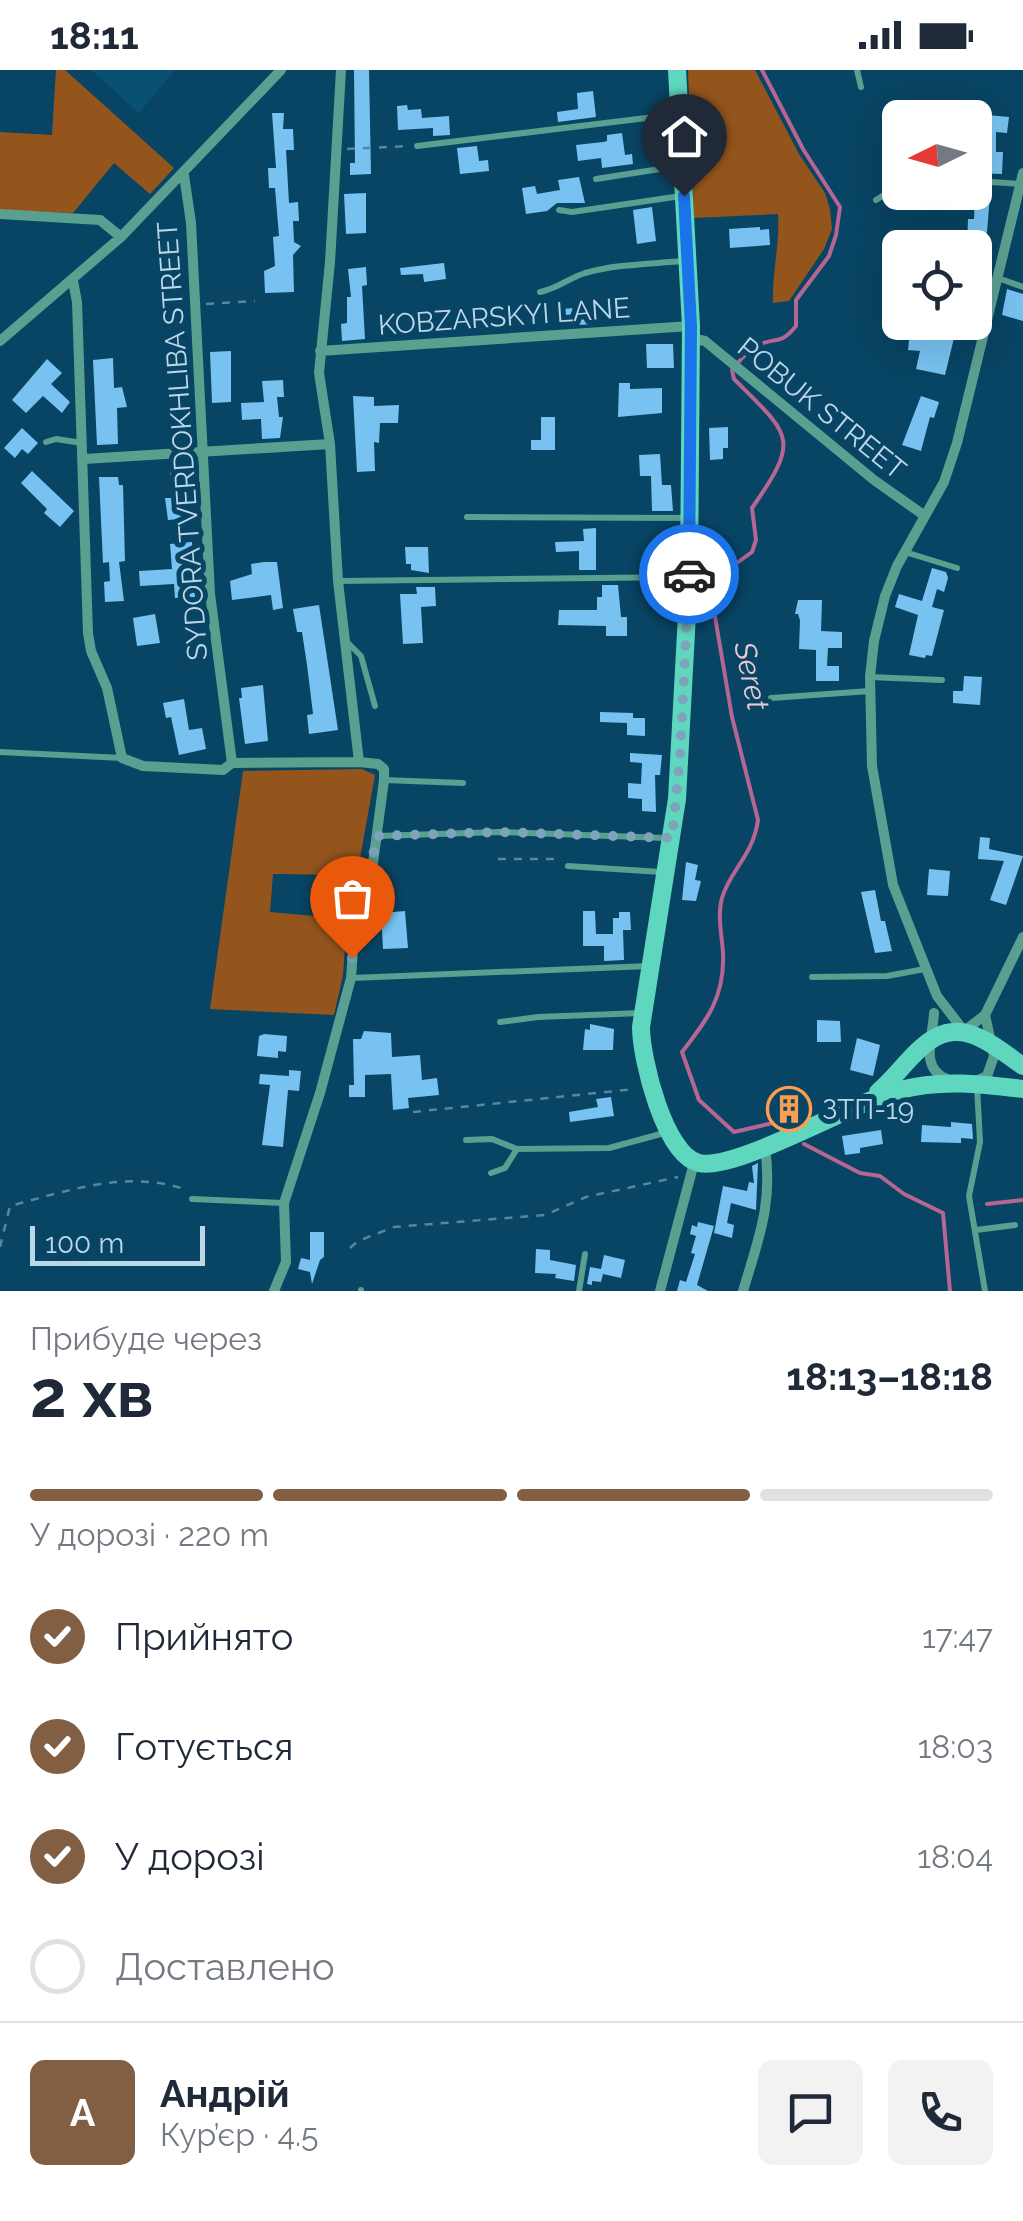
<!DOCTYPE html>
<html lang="uk">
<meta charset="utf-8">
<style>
:root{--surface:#fff;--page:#f2f2f3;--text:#1f2937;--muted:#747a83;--line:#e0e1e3;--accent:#825e43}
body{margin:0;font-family:Raleway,sans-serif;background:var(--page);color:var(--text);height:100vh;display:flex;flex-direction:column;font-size:38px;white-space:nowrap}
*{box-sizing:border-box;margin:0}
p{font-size:32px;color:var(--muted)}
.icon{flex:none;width:55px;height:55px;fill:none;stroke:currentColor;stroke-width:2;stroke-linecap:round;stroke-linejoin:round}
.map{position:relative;height:1221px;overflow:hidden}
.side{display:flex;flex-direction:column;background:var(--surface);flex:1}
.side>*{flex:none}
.needle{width:65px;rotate:265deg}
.fabs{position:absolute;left:882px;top:30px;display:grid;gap:20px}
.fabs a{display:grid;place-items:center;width:110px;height:110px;border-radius:15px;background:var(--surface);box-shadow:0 10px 40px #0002;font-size:50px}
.scale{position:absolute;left:30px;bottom:25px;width:175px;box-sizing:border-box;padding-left:10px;border:5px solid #bcd7e9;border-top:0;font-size:28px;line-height:35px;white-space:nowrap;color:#bcd7e9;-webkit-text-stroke:8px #084463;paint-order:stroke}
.pin{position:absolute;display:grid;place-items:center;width:85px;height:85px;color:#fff;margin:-102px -42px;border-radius:50% 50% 50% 0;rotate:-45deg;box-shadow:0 0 10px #0007}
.pin .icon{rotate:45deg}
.courier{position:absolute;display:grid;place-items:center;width:100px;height:100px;margin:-50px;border:8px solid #1a73e8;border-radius:50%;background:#fff;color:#222;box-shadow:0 2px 12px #0007}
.headline em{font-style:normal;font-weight:700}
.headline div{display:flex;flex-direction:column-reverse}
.headline{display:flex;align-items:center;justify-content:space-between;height:170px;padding:0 30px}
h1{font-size:65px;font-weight:700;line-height:75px}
.bar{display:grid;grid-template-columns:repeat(4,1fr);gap:15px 10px;align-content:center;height:120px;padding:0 30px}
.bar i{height:12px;border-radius:8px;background:var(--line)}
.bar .active{background:var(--accent)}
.bar p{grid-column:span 4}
.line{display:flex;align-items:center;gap:25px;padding:0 30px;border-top:2px solid var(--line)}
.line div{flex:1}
.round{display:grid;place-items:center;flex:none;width:105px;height:105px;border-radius:15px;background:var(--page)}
ol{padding:0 30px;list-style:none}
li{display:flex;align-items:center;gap:30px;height:110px}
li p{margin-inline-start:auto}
li .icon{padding:10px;border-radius:50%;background:var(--accent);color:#fff;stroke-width:4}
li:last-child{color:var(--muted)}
li i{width:55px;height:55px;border:5px solid var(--line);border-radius:50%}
.status{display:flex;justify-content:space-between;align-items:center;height:70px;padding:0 50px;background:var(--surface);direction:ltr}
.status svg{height:28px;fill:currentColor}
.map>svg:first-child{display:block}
.built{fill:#085173}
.green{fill:#94551c}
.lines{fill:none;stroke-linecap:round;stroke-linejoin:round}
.stream{stroke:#b66692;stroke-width:4}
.building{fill:#78c2f1}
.path{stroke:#58859f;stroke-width:2.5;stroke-dasharray:8 8;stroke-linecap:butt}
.lane{stroke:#5aa090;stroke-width:6}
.street{stroke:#5aa090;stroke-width:10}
.secondary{stroke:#5fd6be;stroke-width:18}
.done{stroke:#7da4ba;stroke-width:10;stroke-dasharray:0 18}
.route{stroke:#1a73e8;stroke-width:12}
.labels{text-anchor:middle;stroke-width:10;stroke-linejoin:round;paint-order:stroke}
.street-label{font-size:28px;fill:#bcd7e9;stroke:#084463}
.poi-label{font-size:28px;fill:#bcd7e9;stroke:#084463;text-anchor:start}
.water-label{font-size:30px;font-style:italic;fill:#ebcad4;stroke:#084463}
</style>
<div class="status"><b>18:11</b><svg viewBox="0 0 49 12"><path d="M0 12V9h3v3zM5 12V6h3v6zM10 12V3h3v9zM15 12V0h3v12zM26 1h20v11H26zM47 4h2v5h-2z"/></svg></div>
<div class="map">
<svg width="1023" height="1221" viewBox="0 0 1023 1221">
<rect width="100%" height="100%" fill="#084463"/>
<path class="built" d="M91,0h84l-36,43z"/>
<path class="green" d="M56,0h9l109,98 -24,26 -36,-31 -41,50 -73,-3v-78l52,3z
M688,0h67l44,84 26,39 5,16 2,20 -8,20 -35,52 -16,2c-1,-31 7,-59 5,-89l-84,4z
M362,699l13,6 -18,100 -84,-1 -3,38 77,7 -4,56 -9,40 -124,-6 33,-238z"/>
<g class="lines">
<path class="stream" d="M762,0l41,79 37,58 -4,28 -7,21 -33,44v26c-15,19 -20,11 -38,19 -12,6 -18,16 -26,25l2,9c57,57 67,59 18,129l4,32 -4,12 -29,21 -11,26 20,118 26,103c-5,36 -28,50 -36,78 -5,17 0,38 1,55 2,44 -16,67 -41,99l17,48 35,32 39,-9 9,6
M804,1074l56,29 20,3 24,18 39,19 7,78
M987,1134l36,-4"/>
</g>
<path class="building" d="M354,0h15l2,104 -21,1v-12h5z
M593,21l3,26 -38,5 -1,-10 21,-3 -1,-16z
M407,35l1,5 13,-1 1,9 27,-2 1,19 -17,1v-8l-35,2 -1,-24z
M272,43h12l-1,16h10l1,21h-8l3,53 9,-1 1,19h-6l1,21 7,4 -8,9 1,37 -29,1 -1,-22 11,-5 -2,-29 6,-1 -4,-48h-6l-1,-20h8z
M988,45l21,2 -2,16 -11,-1v20h7l-1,22 -27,-1v-18h6v-10h4z
M622,63l3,22 7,-1 1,10 -31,4 -1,-10 -23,3 -2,-16 27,-3 4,-1v-6z
M477,76l2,15 9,-1 1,11 -29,3 -3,-26z
M579,107l6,26h-28l-10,8 -21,3 -4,-26 13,-2 2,8 23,-4 -2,-10z
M366,123v40l-20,1 -2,-40z
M975,124l15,1 -6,74 -9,-1v-20h-8l1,-29h6z
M652,137l4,34 -19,3 -4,-34z
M760,157v3l9,-1 1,16 -40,3 -1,-19z
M444,193l2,16 -22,3 -1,-8 -22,1 -1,-7z
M366,197l1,18 -5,1 3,53 -23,2 -1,-17 6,-1v-26h4l-3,-28z
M1007,219l16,5v27l-21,-6z
M593,237l1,17 -33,2 -1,-17z
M482,241v2l24,-2 1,16 -29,2 -1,-5h-6l-1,-12z
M911,252h19l-2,11 26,5 -9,37 -29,-6 4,-18 -12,-1z
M646,274h27l1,24h-27z
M231,281v51l-19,1 -2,-51z
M113,288l1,30 8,-1 5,20 -10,1 1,36 -21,1 -4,-85z
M47,289l15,14 -11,11 19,18 -8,11 -19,-17 -17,17 -14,-13z
M283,310l1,17h-7l2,20h4l-3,21 -18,1 -1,-20 -19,1 -1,-17 23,-1 -2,-21z
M619,313h11v6l32,-1v25l-44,4z
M353,326l21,1v9l25,-1 -1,18h-18l-1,20 -5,-1 1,29 -18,1z
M921,326l18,6 -5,16 -4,-1 -9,34 -19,-6z
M541,347h14v33h-24v-10h10z
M852,353l17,15 -4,6 19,18 -7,8 -36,-35z
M728,357v21h-5v11l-13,1 -1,-32z
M22,358l16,15 -10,11 -6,-5 -7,9 -11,-10z
M660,384l2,31h9l2,26h-21l-1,-35h-11l-1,-21z
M189,397l3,51 -24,2 -3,-22h7l-2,-30z
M32,401l42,40 -14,16 -16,-14 3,-4 -26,-26z
M99,407h19l1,8h4l2,76 -6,1 5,39 -19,1 -1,-20 6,-1 -1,-19 -6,1z
M596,458v42h-17v-19l-23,1 -1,-10 29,-1 -1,-12z
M192,472l3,55 -20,1 -1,-14 -34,2 -1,-15 33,-2 -2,-25z
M405,477h23l1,26 -18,-3v-6h-5z
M264,492h13l6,46 -10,2 -2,-15 -39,5 -2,-19 22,-7 -1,-10z
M932,498l14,4 2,6 -4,14 -7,-3 -5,18 12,3 -12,46 -6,-1 -1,3 -16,-3 9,-40 -23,-8 4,-13 23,7z
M602,515h16l3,32h6v19h-21v-10l-48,-1 1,-15h38v-13h5z
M416,517h19l1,19 -15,1 2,36 -20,1 -3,-50h17z
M798,530h24l-1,31 21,1v16h-14l-1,18h12v15h-23v-31l-17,-1 1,-29 -2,-6h-3z
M319,535l19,125 -29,4 -2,-19 6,-1 -6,-49 -5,-33h-5l-4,-23z
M155,544l5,29 -23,3 -4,-28z
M964,606l18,1 -2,28 -27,-2v-12h10z
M263,615l5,56 -23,3 -6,-46h3l-1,-10z
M184,629l5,31 13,-2 4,21 -27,6 -8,-38 -5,1 -3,-15z
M600,642l33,1v5h12v18l-18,-1v-12l-27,-1z
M630,683l32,2 -2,20h-5l1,37 -14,-1v-12l-14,-1v-15l13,1 1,-21 -12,-1z
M980,767l10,1 -1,11 34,7 -17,49 -16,-5 14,-39 -26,-2z
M686,792l12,3 -3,15 6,1 -5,20 -14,-1z
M929,799l21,2 -2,25 -21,-1z
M875,820l6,31h4l7,30 -17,2 -14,-61z
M405,841l3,37 -25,1 -2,-36z
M583,841h12l1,23h17v-16h6v-6h11l1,18h-8l1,30 -20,1v-15h-21z
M817,950l23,1 1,21h-24z
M590,954l24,5 -1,21h-30l2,-21 5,1z
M364,961l27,2 1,24 28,-2 2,25 15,-2 2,17 -31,3 1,10 -16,2 -2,-36 -26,1v22h-16v-12h5l-1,-46h8z
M264,964l23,2 -1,16 -8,-1v7l-21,-2 2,-20z
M857,968l23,7 -7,31 -23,-6z
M289,1000l12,1 -2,20 -11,-1 -5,57 -21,-2 8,-60 -11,-1 1,-10 29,2z
M611,1027l3,19 -44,6 -1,-10 29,-5 -2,-8z
M951,1052l21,2 1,15 -12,-1v5l-40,-1 1,-17 29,2z
M881,1060l2,14 -23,4v5l-15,2 -3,-19z
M758,1093l-2,47 -25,-7 -4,20 7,2 -2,13 -18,-5 9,-47 24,5 2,-9 5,1 -2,-17z
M698,1152l16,4 -17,59 11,6h-31l3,-11 6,2 9,-28 -4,-1 5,-17 -6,-2 2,-9 5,2z
M310,1162h14v25l-4,3 -8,24 -2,-12 -12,-3 3,-11 9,2z
M536,1179l14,1v10l26,5 -2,16 -19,-3 1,-4 -21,-1z
M604,1185l21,5 -4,18 -18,-4 -2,8 -9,-1v4l-5,-1 3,-17 11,2z"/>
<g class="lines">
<path class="path" d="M347,79l62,-3
M206,234l49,-3
M498,789h64
M413,1042l222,-23
M0,1177l10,-41c57,-15 118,-37 177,-16
M350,1178l8,-7 36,-14 151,-12 41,-18 92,-20"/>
<path class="lane" d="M857,0l4,17
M417,76l262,-32
M596,109l83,-13
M975,111l45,3
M876,130l24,-15
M559,140l13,2 109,-16
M998,208l25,9
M540,222c17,-3 29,-14 45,-19 32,-9 66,-9 98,-12
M46,372l10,-3 26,4
M467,447l221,1
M905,482l52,16
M339,511l347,-4
M346,571l15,15 14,50
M870,607l72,3
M771,628l99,-7
M0,682l122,6
M384,710l79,3
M378,766l121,-4 167,6
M568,796l93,6
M812,907l75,-1 38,-7
M352,908l297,-12
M500,952l38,-5 103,-4
M977,1016l3,56 -11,54 16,95
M466,1070l26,-1 25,10 92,-1 59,-16
M491,1103l14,-5 12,-19
M192,1129l92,4
M976,1160l39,-5
M361,1221v-1
M579,1221l6,-37"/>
<path class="street" d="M1023,103l-66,270 -13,39 -47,84 -12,30 -11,45 -4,36 2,89 21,119 44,111 27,35 21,-16 38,-78
M184,105l7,48 19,371 22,169
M0,144l100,6 21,17
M73,211l4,21 11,331 3,18 16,37 15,70 21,8 80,4 9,-7 127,-1
M691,268l14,3 169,139 51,36
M0,271l121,-104 160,-167
M320,281l371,-25
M84,389l246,-15
M934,943c-1,24 -15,55 13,66
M978,1010l9,-4 7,-20 -9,-41
M274,1221l12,-29 -2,-59 36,-110 31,-115 3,-41 19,-74 11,-83v-11l-6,-5 -19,-2 -21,-181 -8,-137 -11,-71 11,-111 11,-192
M660,1221l34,-128
M743,1221c16,-54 30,-87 22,-144"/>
<path class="secondary" d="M677,0l14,256 -2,251 -12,222 -36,228c0,32 24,129 58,136 36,9 156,-62 201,-73 41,-11 82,-6 123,-1
M878,1022c33,-28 55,-79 104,-53 15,7 27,18 41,27"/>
</g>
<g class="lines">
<path class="done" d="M352,888l9,-58 17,-64 121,-4 173,6 8,-80 9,-184"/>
<path class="route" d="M684,126l7,130 -2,248"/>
</g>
<defs>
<symbol id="building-ring" viewBox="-11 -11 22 22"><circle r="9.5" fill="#084463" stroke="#fb9e51" stroke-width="1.5"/><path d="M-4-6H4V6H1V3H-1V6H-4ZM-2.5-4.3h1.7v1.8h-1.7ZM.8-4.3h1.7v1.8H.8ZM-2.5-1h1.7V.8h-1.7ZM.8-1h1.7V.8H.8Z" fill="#fb9e51"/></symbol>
</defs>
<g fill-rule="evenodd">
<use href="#building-ring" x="764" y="1014" width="50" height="50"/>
</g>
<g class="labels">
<g class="street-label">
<text transform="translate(504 246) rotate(-4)" y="10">KOBZARSKYI LANE</text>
<text transform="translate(822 338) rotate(39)" y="10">POBUK STREET</text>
<text transform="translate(182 371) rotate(-94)" y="10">SYDORA TVERDOKHLIBA STREET</text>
</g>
<g class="poi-label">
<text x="822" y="1049">ЗТП-19</text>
</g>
<g class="water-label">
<text transform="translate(751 606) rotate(78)" y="10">Seret</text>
</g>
</g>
</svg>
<div class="fabs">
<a><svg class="needle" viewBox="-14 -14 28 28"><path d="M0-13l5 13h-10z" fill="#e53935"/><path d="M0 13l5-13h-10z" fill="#747a83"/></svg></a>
<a><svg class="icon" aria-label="locate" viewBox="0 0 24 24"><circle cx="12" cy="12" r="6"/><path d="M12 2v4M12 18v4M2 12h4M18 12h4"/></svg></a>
</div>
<div class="scale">100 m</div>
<div class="pin" style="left:352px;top:888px;background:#ea580c"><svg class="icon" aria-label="bag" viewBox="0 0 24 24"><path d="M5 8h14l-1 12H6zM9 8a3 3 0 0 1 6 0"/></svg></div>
<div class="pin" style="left:684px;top:126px;background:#1f2937"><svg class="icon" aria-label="home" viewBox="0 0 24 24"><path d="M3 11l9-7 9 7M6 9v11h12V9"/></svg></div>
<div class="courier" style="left:689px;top:504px"><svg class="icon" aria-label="car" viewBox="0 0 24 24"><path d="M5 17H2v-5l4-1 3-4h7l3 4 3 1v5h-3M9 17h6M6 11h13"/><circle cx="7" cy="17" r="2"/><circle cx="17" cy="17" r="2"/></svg></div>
</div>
<section class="side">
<div class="headline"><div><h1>2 хв</h1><p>Прибуде через</p></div><em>18:13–18:18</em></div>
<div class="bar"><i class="active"></i><i class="active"></i><i class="active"></i><i></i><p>У дорозі · 220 m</p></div>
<ol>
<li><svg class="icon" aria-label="check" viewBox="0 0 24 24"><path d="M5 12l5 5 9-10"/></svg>Прийнято<p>17:47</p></li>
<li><svg class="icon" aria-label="check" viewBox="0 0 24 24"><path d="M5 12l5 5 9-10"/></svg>Готується<p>18:03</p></li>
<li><svg class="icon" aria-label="check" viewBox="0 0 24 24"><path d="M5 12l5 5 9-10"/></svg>У дорозі<p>18:04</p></li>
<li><i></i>Доставлено</li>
</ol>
<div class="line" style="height:180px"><b class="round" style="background:var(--accent);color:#fff">А</b><div><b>Андрій</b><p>Кур’єр · 4.5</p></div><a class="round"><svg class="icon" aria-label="chat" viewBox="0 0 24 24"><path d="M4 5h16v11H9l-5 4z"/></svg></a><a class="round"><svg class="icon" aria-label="phone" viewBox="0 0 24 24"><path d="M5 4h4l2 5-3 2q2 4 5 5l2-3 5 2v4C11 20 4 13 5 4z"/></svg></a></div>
</section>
